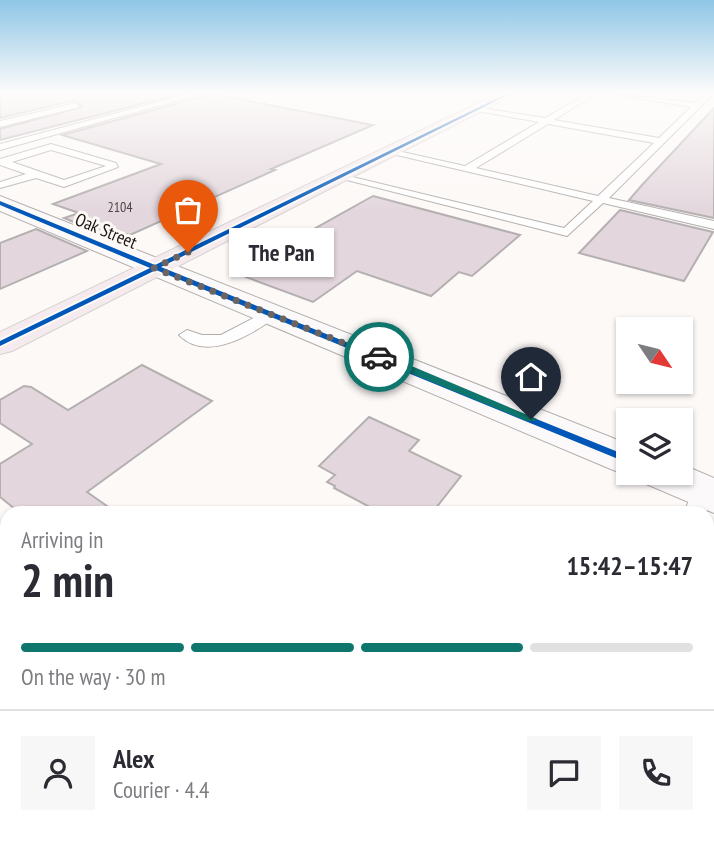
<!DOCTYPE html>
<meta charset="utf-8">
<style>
:root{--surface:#fff;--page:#f7f7f7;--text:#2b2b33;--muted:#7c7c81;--line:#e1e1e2;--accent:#0f766e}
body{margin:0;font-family:"PT Sans Narrow",sans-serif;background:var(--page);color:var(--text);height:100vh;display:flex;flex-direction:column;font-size:26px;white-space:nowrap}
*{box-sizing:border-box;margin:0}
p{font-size:23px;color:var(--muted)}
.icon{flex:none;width:38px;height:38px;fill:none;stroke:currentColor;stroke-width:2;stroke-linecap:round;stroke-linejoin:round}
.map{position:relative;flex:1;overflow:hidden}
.sheet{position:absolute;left:0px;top:506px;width:714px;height:345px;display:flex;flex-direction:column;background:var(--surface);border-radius:21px 21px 0 0;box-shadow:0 2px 5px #0004}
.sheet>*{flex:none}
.needle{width:46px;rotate:125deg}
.fabs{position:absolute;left:616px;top:317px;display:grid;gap:14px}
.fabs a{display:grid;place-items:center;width:77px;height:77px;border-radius:0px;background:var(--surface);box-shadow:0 2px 5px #0004;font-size:35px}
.pin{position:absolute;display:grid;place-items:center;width:60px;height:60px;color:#fff;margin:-72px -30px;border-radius:50% 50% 50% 0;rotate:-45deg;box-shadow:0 0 7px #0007}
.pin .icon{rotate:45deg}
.courier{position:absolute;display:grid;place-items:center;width:70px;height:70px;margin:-35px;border:5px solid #0f766e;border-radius:50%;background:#fff;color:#222;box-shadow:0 2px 9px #0007}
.bubble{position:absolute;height:49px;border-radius:0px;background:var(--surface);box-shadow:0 2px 5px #0004;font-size:23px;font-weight:700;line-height:49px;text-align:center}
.summary em{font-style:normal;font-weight:700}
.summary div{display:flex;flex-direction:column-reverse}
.summary{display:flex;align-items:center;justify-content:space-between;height:119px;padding:0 21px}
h1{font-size:46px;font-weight:700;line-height:52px}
.bar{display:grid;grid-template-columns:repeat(4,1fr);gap:10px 7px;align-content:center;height:84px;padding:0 21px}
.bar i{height:9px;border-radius:5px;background:var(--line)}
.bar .current{background:var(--accent)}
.bar p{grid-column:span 4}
.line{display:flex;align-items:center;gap:18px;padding:0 21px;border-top:2px solid var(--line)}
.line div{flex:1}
.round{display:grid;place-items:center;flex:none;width:74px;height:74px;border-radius:0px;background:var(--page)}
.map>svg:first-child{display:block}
.building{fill:#e3d7dd;stroke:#b4b0b1;stroke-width:2}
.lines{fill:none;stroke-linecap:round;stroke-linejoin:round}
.lane-casing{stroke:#b2aeab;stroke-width:2}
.secondary-casing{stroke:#b2aeab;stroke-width:2}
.highway-casing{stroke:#d5d2d1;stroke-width:2}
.lane{fill:#fffefe;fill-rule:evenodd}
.secondary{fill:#fcf9fa;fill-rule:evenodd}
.highway{fill:#f5ebee;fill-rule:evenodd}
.cycleway-casing{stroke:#fdf9f6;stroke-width:4}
.cycleway{fill:#0057b8;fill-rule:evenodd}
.route{fill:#0f766e}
.done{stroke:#6a6562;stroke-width:7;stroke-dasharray:0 12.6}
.labels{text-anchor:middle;stroke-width:6;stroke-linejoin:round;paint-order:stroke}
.number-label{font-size:14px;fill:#4d4644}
.street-label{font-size:18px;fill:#1b1511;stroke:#fdf9f6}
</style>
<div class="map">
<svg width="714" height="849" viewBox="0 0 714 849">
<rect width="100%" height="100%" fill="#fcf9f7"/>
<path class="building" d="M0,93h184l-184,47v-11l82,-22 -7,-7 -75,18z
M207,93l166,32 -102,44 4,1 -145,65 -4,-1 -11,5 -51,-21 15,-5 -26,-9 108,-40 -99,-29 143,-39z
M714,108v110l-85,-18 13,-15z
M373,196l147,39 -48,41 -13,-4 -28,24 -74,-25 -44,31 -78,-29z
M620,210l93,22 -29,49 -105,-28z
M36,229l51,22 -87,38v-46z
M142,365l70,36 -125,91 30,21h-97l-20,-16v-33l32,-20 -32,-21v-23l24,-14 7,1 37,23z
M369,417l50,23 -10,11 52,25 -29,37h-51l-47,-25 1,-2 -8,-4 8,-7 -16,-9z"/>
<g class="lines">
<defs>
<path id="lane" d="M193,93h11l-204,57v-6z
M589,93h8l-43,27 105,18 32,-31 -85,-14 90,10 11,-10h7l-105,105 105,23v8l-111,-26 -36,33 -232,-59 5,-3 224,54 29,-27 -209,-49 5,-3 76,17 74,-44 -62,-11 -3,-4 71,11zM548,124l106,19 -56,53 -122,-28z
M76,103l3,4 -79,20v-6z
M51,144l65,19 2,4 -54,20 -28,-9 -36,10v-6l26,-8 -26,-9v-6zM51,150l55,16 -42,14 -52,-18z
M271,309l5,2 3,3 -3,3c-24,17 -69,46 -97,18l8,-5 15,5h19z
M703,483l8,2 3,6 -8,22h-22l11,-28z
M0,611l7,3v29l-7,-2z
M12,844h40l-2,5h-40z
M558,844h34l-2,5h-34z"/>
<path id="secondary" d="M0,196l628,248v28h7l-7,3 -15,-5 -613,-259z
M681,464l33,14v35l-70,-30 -6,-11h43z"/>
<path id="highway" d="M499,93h18l-505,258 -12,3v-22z"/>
</defs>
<use href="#lane" class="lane-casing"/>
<use href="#secondary" class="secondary-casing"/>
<use href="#highway" class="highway-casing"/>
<use href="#lane" class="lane"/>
<use href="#secondary" class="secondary"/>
<use href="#highway" class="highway"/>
<defs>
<path id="cycleway" d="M508,93h4l-351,174 467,189v7l-472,-193 -156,76v-5l150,-73 -150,-63v-4l155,64z"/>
</defs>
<use href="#cycleway" class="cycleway-casing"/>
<use href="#cycleway" class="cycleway"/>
</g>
<linearGradient id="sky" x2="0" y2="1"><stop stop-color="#8ec6e6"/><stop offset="0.44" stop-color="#fefcfb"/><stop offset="1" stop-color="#fefcfb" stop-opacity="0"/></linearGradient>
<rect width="714" height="211" fill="url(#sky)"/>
<path class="route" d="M376,354h7l154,65 -2,2h-8l-151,-62z"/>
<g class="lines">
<path class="done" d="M188,252l-34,16 225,89"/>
</g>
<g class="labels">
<g class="number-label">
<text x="120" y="212">2104</text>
</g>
<g class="street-label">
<text transform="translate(106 231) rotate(23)" y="6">Oak Street</text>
</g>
</g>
</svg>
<div class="fabs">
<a><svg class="needle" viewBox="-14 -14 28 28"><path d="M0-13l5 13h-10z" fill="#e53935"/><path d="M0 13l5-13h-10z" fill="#7c7c81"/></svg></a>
<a><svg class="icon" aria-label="layers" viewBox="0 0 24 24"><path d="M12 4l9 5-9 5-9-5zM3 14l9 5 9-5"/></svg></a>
</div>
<div class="pin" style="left:188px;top:252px;background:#ea580c"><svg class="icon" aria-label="bag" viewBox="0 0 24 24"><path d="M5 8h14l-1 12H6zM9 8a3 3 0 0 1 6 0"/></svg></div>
<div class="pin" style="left:531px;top:419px;background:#1f2937"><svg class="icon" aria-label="home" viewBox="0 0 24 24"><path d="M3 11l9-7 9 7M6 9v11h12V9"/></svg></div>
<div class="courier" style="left:379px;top:357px"><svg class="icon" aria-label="car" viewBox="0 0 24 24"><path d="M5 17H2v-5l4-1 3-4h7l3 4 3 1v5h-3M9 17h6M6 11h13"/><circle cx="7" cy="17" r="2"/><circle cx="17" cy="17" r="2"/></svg></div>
<div class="bubble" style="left:229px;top:228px;width:105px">The Pan</div>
<section class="sheet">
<div class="summary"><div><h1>2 min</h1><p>Arriving in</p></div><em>15:42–15:47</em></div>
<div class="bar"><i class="current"></i><i class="current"></i><i class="current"></i><i></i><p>On the way · 30 m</p></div>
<div class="line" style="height:126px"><a class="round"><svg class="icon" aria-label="person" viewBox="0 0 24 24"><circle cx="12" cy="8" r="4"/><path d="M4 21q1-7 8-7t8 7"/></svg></a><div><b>Alex</b><p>Courier · 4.4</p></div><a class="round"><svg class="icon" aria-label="chat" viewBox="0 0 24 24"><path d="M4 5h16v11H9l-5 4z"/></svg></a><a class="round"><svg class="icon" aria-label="phone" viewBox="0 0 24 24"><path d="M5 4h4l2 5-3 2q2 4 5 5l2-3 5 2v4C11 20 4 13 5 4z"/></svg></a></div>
</section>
</div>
